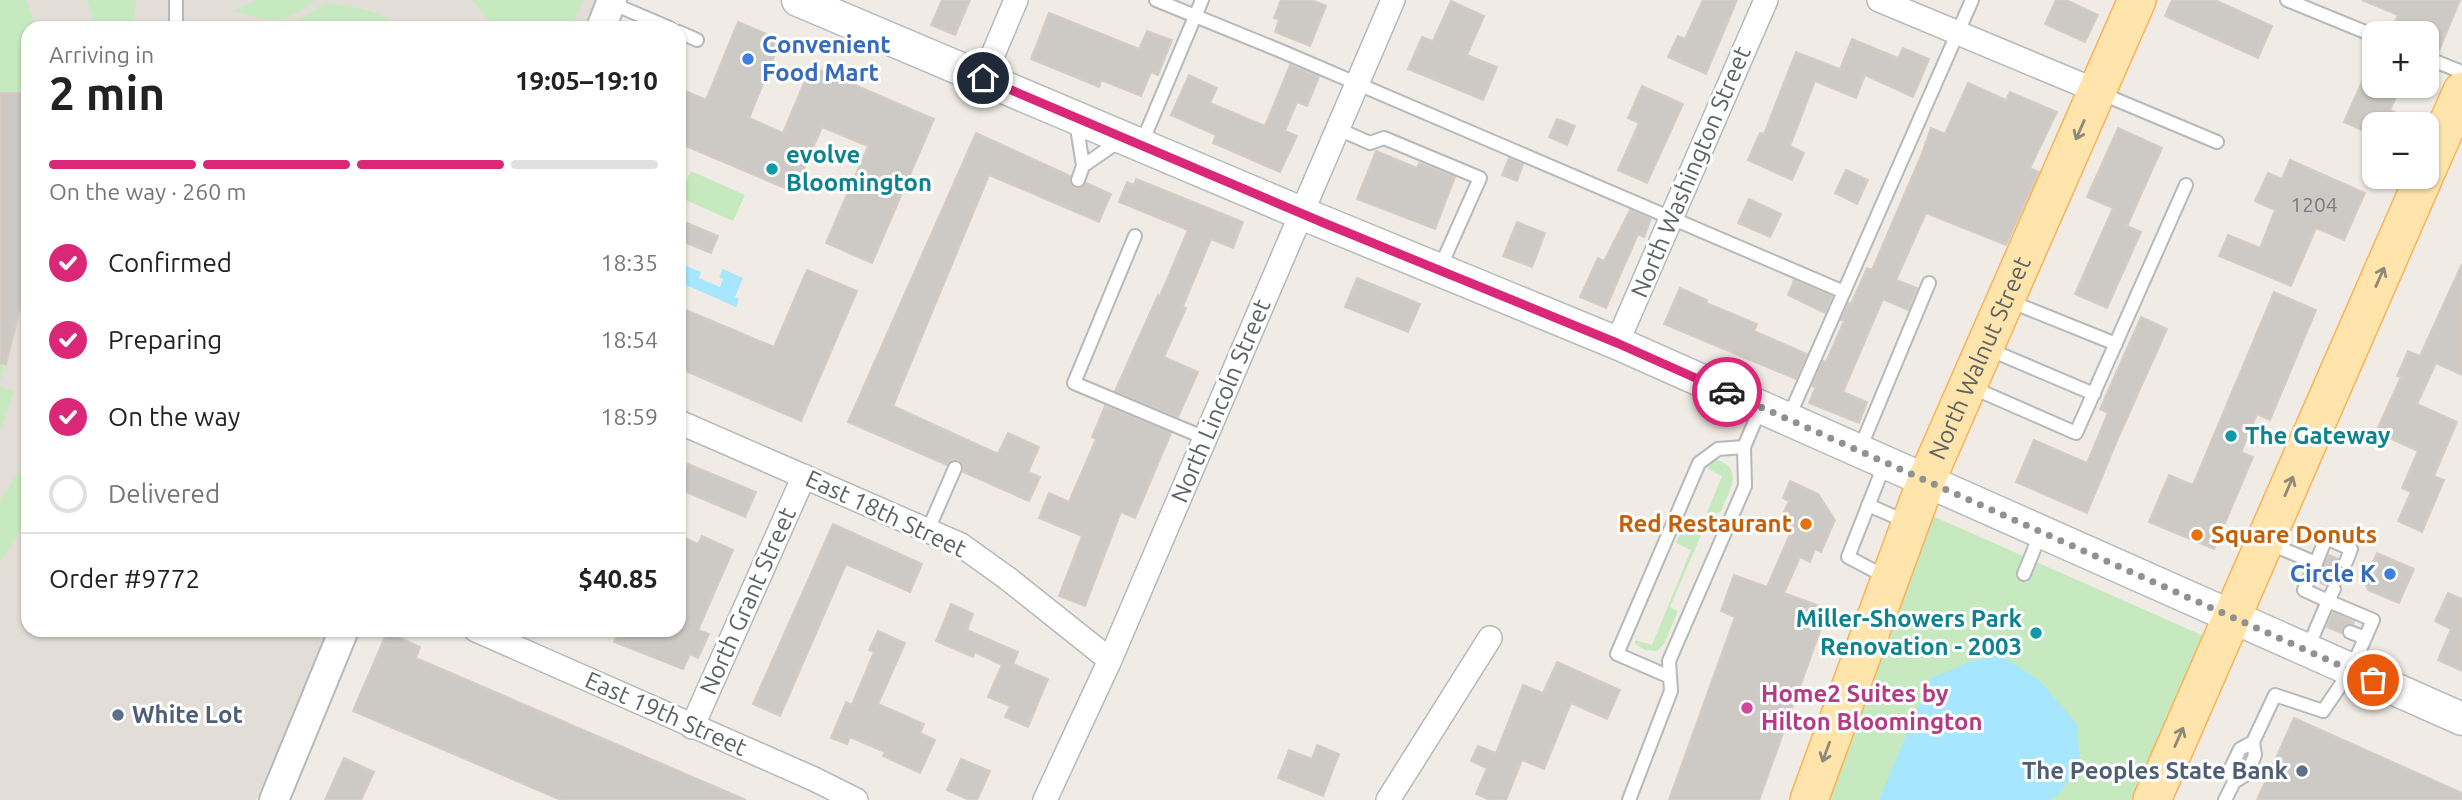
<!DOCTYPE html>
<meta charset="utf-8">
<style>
:root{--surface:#fff;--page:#f6f6f6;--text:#222;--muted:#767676;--line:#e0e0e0;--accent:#db2777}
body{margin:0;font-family:Ubuntu,sans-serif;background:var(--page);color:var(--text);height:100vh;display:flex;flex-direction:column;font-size:26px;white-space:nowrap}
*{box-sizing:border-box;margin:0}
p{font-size:23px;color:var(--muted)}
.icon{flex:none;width:38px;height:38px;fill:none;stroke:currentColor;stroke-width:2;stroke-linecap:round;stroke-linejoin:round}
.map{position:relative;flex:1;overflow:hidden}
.details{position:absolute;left:21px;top:21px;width:665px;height:616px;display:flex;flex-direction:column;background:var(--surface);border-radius:21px;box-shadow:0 2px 5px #0004}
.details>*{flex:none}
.tools{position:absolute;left:2362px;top:21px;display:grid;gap:14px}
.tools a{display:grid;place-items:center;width:77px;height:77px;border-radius:14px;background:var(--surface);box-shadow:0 2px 5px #0004;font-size:35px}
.pin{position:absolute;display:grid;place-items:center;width:60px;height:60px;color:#fff;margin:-30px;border:4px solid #fff;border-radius:50%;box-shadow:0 2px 7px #0007}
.courier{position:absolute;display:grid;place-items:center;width:70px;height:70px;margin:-35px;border:5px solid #db2777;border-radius:50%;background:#fff;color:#222;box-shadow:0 2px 9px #0007}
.summary em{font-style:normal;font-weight:700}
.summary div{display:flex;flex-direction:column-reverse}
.summary{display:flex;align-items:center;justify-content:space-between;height:119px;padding:0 28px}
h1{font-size:46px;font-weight:700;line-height:52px}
.bar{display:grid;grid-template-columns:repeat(4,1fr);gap:10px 7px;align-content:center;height:84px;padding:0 28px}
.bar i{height:9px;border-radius:5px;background:var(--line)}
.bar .on{background:var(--accent)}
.bar p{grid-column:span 4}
.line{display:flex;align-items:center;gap:18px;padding:0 28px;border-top:2px solid var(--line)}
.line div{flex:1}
ol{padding:0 28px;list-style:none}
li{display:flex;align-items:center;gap:21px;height:77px}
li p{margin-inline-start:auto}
li .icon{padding:7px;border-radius:50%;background:var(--accent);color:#fff;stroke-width:4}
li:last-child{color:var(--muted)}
li i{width:38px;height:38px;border:4px solid var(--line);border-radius:50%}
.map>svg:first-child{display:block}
.education{fill:#e2ddd6}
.green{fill:#c6e9c0}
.water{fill:#a6e6ff}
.building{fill:#cdc9c4;stroke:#d5ccc3;stroke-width:2}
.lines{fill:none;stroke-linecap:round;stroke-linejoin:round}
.service-casing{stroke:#b5b9bc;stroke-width:16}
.minor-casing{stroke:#b5b9bc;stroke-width:26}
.tertiary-casing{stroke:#b5b9bc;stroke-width:32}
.secondary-casing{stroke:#b6bbbf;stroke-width:35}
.primary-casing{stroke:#fab254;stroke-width:40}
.service{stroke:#fff;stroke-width:12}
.minor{stroke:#fff;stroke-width:23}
.tertiary{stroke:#fff;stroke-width:28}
.secondary{stroke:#fff;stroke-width:32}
.primary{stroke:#ffe4ab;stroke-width:37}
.oneway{stroke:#8d897b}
.done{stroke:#909292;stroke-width:7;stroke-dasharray:0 12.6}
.route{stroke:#db2777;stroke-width:9}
.shop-dot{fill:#3f7fe0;stroke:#fff;stroke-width:2.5}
.culture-dot{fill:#0f9aa8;stroke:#fff;stroke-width:2.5}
.food-dot{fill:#e8710a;stroke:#fff;stroke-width:2.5}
.hotel-dot{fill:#d1479c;stroke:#fff;stroke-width:2.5}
.service-dot{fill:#5c6f8a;stroke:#fff;stroke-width:2.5}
.labels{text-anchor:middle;stroke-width:6;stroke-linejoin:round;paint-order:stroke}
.number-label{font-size:21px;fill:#787c7e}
.shop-label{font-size:24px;font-weight:bold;fill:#366cbe;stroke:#fff;text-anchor:start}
.culture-label{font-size:24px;font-weight:bold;fill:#0d838f;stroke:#fff;text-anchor:start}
.street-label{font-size:24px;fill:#5c6266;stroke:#fff}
.food-label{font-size:24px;font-weight:bold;fill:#c56008;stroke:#fff;text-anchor:end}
.hotel-label{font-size:24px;font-weight:bold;fill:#b23c85;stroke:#fff;text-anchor:start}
.service-label{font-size:24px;font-weight:bold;fill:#4e5e75;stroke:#fff;text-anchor:start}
</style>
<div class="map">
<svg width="2462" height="800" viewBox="0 0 2462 800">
<rect width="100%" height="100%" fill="#f0ece5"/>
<path class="education" d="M0,0h602l-12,28h-562v602h302l-74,170h-256z"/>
<path class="green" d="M0,0h26l10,28h-8v248l-28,106z
M87,0h49l-2,28h-38z
M257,0h58c-8,5 -15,12 -24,16 -16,9 -40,-1 -57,-5z
M472,0h111l-11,28h-78z
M327,3c28,3 54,9 77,25h-186l18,-8 38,7 14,-2z
M691,171l54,24 -12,26 -54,-24z
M0,386l14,5 -14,40z
M1712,459c34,6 18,30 9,52l-3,2 -7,-1 -41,95 8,4 -14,33 -7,7 -12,-1 -10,-6v-4l17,5 39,-95 -15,-7 7,-17 16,6 23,-56 -14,-7z
M18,473l10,5v40l-28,45v-62z
M1926,513l280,124 -71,163h-315z"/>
<path class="water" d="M679,263l22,9 -2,6 21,9 3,-8 -4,-2 4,-8 20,9 -8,19 4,2 -3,8 -50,-22 -3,6 -4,-2z
M2000,655l39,25 38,44 3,41 -23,31 -8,4h-170l51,-121 39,-17z"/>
<path class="building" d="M942,0h28l-15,35 -24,-10z
M1281,0h31l14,6 -16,40 -35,-14 4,-12 -5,-2z
M1703,0h34l-31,74 -38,-17 10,-21 7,3z
M2056,0h10l32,15 -13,27 -40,-18z
M2172,0h43l57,26 -14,32 -93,-42z
M2362,0h98l-22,53 -11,-4v-16h-37l8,-18z
M1451,1l33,15 -17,39 30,12 -14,33 -75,-31 14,-32 11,4z
M1049,13l90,36 8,-18 25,9 -14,35 -7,-3 -10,24 -40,-16 -2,7 -68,-28z
M738,22l43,18 -32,78 34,15 28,-67 123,53 -62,144 -46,-20 42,-97 -46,-19 -28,65 -115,-49v-55l27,12z
M1852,39l46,19 5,-10 26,11 -16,38 -48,-22 -9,23 -41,-17 -25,65 14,7 -12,27 -44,-20 12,-27 4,1 32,-82 44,17z
M2375,53v33h26l-11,24 31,14h-46v12l-31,-14z
M1290,65l29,12 -12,29 -10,-4 -12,29 12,5 -17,36 -67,-29 3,-8 -45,-20 18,-40 28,13 -7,15 55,23z
M1968,83l38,17 4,-8 47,20 -27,56 9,4 -33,73 -80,-32 -30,67 21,8 -9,22 -25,-11 -40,93 24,10 -8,21 -50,-20 6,-15 -3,-2 11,-25 3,1 18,-41 -3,-1 8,-17 2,1 16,-36 5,2 49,-114 10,-28 14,6z
M1642,86l41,18 -36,79 -29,-13 21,-47 -11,-5z
M0,93h28v183l-22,88 -6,-1z
M1557,119l18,7 -8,19 -18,-8z
M2118,128l44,20 -35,78 14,6 -34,76 -32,-14 38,-86 -26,-11z
M976,133l94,43v6l4,6h6l6,-5 25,11 -12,28 -110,-47 -96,231 105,48 10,-21 31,14 -11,25 12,5 -11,24 -66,-29 1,-6 -5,-6 -6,-1 -6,6 -99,-43z
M1376,151l41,17 2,-5 36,14 -20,52 -78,-30z
M1509,158l14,6 -6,17 -15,-6z
M2290,160l75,33 -21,47 -28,-12 -25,58 -72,-30 9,-21 32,13 15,-38 -20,-9 13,-28 14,6z
M1846,170l22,10 -11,24 -22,-11z
M1136,179l107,43 -10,26 -22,-9 -28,67 3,2 -22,49 34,15 -20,45 -63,-26 43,-96 2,1 28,-66 -69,-28 8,-20 7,3z
M1749,199l32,15 -11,23 -32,-14z
M1630,210l21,9 -7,18 -6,-3 -32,74 -26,-11 18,-39 6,3z
M1517,222l28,11 -13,34 -29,-11z
M687,223l31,13 -7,17 -32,-13z
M2462,264v111l-26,-12 -19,41 40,18 -23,54 10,4 -22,52 -24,-11 13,-29 -9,-4 16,-37 -42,-19 25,-55 -4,-1 11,-25 12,5z
M807,270l50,21 -56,130 -122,-53v-61l95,40z
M1357,278l63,26 -12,28 -63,-25z
M1794,280l38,16 -7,17 -37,-18z
M1680,288l27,12 -1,3 51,21 -3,7 53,23 -11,25 -132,-55z
M2274,292l42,18 -46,110 -13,-6 -16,38 12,5 -39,92 -65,-27 20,-47 24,10z
M2141,317l26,12 -49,109 -31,75 -71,-31 18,-42 53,23 21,-50 -8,-4z
M1105,406l66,27 -36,85 -14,-6 -36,94 -26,-10 23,-60 -43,-18 10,-25 20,9 27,-63 -4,-2z
M688,464l68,28 -11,25 -66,-28z
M1790,481l28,13 17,26 -14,32 -6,-3 -5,13 -10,-5 -16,36 44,16 -69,191h-90l66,-183 -14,-6 13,-36 33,12 23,-53 -13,-6 12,-27 -6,-3z
M833,524l89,40 -12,28 -64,-28 -66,152 -27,-12z
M679,535l19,9 4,-8 31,14 -35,80 11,4 -11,24 -8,-4 -7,15 -69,-27 6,-12h59z
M2377,553l37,16 -15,34 -31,-13 -3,-10z
M2329,555l9,4 1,8 8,4 -6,13 -8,-4 -7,5 -9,-3z
M2448,593l14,6v72l-24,-11 13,-31 -16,-8z
M951,604l22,10 -6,16 51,22 -5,12 35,15 -20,48 -23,-10 5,-11 -22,-9 14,-32 -27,-13 -2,5 -37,-16z
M2333,612l21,10 -1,2 -8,1 -4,8 -14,-6z
M878,631l27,12 -27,61 46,20 -4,9 15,7 -15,33 -37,-17 2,-4 -35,-15 -3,7 -16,-6 15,-36 6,3 22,-53 -5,-2z
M387,632l33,15 -4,11 330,142h-185l-208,-89z
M1557,662l63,28 -13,29 -36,-16 -27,66 -22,-9 -16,40h-16l-14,-6 11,-26 -16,-7 7,-15 18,7 27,-68 20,8z
M2294,718l168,75v7h-205z
M1317,745l22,9 -16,42 -45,-18 11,-28 23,9z
M344,758l30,14 -13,28h-36z
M961,759l29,12 -13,29h-8l-22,-10z"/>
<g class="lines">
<defs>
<path id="service" d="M176,0v28
M1156,0l125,51 563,241
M2287,0l88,36
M611,3l59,25
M679,32l18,8
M2427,58l35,14
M2100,93l117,49
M1076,121l7,45 39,-27
M1338,129l32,14 14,-5 96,40 -41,92
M1141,145l61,-145
M1078,180l5,-14
M1135,236l-61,147 131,55
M2009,301l107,43
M1988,349l106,45
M1971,387l105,46 110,-248
M1788,419l184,-419
M1859,451l70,-168
M1885,463l-37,94 40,21
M1868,505l39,17
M928,530l27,-62
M2268,543l48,20 10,-25 25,11 -5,13
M2316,563l-12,27 24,11 6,-12
M2024,574l17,-42
M2350,632l15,6
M1670,677l-53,-23 82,-191 19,-14 26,-2
M2252,762l3,-7 -2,-13
M2234,782l13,-8
M1629,800l42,-109 -2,-30 76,-175 -1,-39 17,-40
M2225,800l9,-18 -3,-14 9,-19 13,-7 22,-47 48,16 28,-41 22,-50 -45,-19 -21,49"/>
<path id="minor" d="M1879,0l218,91
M983,78l33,-78
M1617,343l149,-343
M679,422l282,123 46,33 103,82
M476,630l338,149 42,21
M692,727l112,-251
M1045,800l65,-140 283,-660
M1388,800l102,-162"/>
<path id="tertiary" d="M601,28l11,-28
M274,800l70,-170"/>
<path id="secondary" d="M798,0l503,213 316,130 845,376"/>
<g id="primary">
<path d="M2427,170l35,-79"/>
<path id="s1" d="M1809,800l117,-319 211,-481"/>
<path d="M2152,800l272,-623"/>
</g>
</defs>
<use href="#service" class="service-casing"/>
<use href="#minor" class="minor-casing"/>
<use href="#tertiary" class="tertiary-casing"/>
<use href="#secondary" class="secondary-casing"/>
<use href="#primary" class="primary-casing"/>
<use href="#service" class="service"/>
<use href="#minor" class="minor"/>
<use href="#tertiary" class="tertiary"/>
<use href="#secondary" class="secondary"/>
<use href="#primary" class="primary"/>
</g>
<defs><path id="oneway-shaft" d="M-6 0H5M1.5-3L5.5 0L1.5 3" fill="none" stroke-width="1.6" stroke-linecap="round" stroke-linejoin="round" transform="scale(1.75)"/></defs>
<g class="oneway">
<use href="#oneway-shaft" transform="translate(2080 130) rotate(114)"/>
<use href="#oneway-shaft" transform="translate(2380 277) rotate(-66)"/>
<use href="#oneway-shaft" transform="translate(2289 486) rotate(-67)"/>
<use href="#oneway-shaft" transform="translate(2179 737) rotate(-66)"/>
<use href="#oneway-shaft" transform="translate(1826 752) rotate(110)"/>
</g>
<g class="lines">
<path class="done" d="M1727,392c216,96 431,192 646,288"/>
<path class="route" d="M983,78l341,145 293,120 110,49"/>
</g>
<g class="shop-dot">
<circle cx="748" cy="59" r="7"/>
<circle cx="2390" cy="574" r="7"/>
</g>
<g class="culture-dot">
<circle cx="772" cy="169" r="7"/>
<circle cx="2231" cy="436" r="7"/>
<circle cx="2036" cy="633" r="7"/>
</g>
<g class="food-dot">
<circle cx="1806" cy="524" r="7"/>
<circle cx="2197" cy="535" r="7"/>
</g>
<circle class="hotel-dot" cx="1747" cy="708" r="7"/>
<g class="service-dot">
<circle cx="118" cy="715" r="7"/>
<circle cx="2302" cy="771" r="7"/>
</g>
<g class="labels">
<g class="number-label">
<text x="2314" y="212">1204</text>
</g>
<g class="shop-label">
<text x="762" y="53">Convenient<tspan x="762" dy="28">Food Mart</tspan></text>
<text x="2376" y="582" text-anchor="end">Circle K</text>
</g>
<g class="culture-label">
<text x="786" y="163">evolve<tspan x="786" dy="28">Bloomington</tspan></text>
<text x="2245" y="444">The Gateway</text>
<text x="2022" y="627" text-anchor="end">Miller-Showers Park<tspan x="2022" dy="28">Renovation - 2003</tspan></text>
</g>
<g class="street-label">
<text transform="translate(1691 172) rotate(-67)" y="8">North Washington Street</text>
<text dy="8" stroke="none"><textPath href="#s1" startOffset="474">North Walnut Street</textPath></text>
<text transform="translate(1221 401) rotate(-67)" y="8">North Lincoln Street</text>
<text transform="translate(886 514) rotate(25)" y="8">East 18th Street</text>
<text transform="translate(748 601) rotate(-66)" y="8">North Grant Street</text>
<text transform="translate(666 714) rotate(24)" y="8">East 19th Street</text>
</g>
<g class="food-label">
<text x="1792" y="532">Red Restaurant</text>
<text x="2211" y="543" text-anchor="start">Square Donuts</text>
</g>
<g class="hotel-label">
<text x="1761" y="702">Home2 Suites by<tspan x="1761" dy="28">Hilton Bloomington</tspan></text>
</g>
<g class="service-label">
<text x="132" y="723">White Lot</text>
<text x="2288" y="779" text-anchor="end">The Peoples State Bank</text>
</g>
</g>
</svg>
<div class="tools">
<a>+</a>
<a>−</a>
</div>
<div class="pin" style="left:2373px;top:680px;background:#ea580c"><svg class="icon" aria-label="bag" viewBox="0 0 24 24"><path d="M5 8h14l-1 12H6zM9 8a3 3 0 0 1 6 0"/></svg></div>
<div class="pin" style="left:983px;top:78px;background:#1f2937"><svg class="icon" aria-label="home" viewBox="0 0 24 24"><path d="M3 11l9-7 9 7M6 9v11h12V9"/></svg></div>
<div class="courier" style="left:1727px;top:392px"><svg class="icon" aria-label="car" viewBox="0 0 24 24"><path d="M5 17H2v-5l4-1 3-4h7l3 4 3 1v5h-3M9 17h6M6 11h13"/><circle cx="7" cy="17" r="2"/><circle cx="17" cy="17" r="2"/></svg></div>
<section class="details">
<div class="summary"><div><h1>2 min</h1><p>Arriving in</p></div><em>19:05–19:10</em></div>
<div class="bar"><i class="on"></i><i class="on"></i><i class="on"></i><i></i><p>On the way · 260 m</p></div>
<ol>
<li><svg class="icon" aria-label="check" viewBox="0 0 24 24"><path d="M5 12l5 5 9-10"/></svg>Confirmed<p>18:35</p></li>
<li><svg class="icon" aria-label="check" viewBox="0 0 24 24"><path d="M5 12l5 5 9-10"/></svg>Preparing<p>18:54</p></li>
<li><svg class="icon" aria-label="check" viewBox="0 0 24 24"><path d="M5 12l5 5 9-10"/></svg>On the way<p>18:59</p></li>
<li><i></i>Delivered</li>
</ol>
<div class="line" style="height:91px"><div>Order #9772</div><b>$40.85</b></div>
</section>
</div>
